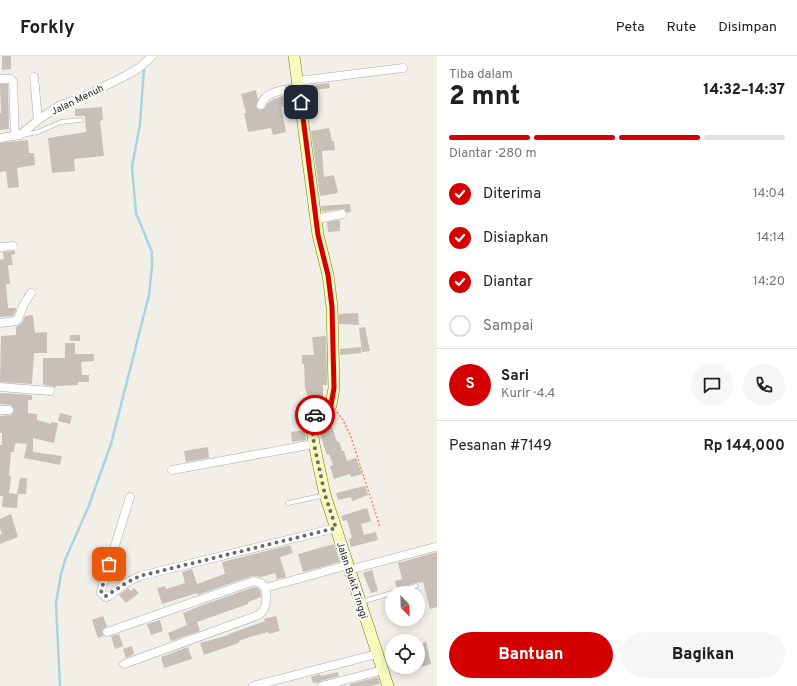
<!DOCTYPE html>
<html lang="id">
<meta charset="utf-8">
<style>
:root{--surface:#fff;--page:#f6f6f6;--text:#202124;--muted:#757577;--line:#e0e0e0;--accent:#d40000}
body{margin:0;font-family:Overpass,sans-serif;background:var(--page);color:var(--text);height:100vh;display:flex;flex-direction:column;font-size:15px;white-space:nowrap}
*{box-sizing:border-box;margin:0}
p{font-size:13px;color:var(--muted)}
.icon{flex:none;width:22px;height:22px;fill:none;stroke:currentColor;stroke-width:2;stroke-linecap:round;stroke-linejoin:round}
.map{position:relative;flex:1;overflow:hidden}
.drawer{display:flex;flex-direction:column;background:var(--surface);width:360px}
.drawer>*{flex:none}
.needle{width:26px;rotate:157deg}
.tools{position:absolute;left:385px;top:530px;display:grid;gap:8px}
.tools a{display:grid;place-items:center;width:40px;height:40px;border-radius:50%;background:var(--surface);box-shadow:0 2px 10px #0003;font-size:20px}
.pin{position:absolute;display:grid;place-items:center;width:34px;height:34px;color:#fff;margin:-17px;border-radius:8px;box-shadow:0 2px 6px #0006}
.courier{position:absolute;display:grid;place-items:center;width:40px;height:40px;margin:-20px;border:3px solid #d40000;border-radius:50%;background:#fff;color:#222;box-shadow:0 1px 5px #0007}
.overview em{font-style:normal;font-weight:800}
.overview div{display:flex;flex-direction:column-reverse}
.overview{display:flex;align-items:center;justify-content:space-between;height:68px;padding:0 12px}
h1{font-size:26px;font-weight:800;line-height:30px}
.bar{display:grid;grid-template-columns:repeat(4,1fr);gap:6px 4px;align-content:center;height:48px;padding:0 12px}
.bar i{height:5px;border-radius:3px;background:var(--line)}
.bar .selected{background:var(--accent)}
.bar p{grid-column:span 4}
.line{display:flex;align-items:center;gap:10px;padding:0 12px;border-top:1px solid var(--line)}
.line div{flex:1}
.round{display:grid;place-items:center;flex:none;width:42px;height:42px;border-radius:21px;background:var(--page)}
ol{padding:0 12px;list-style:none}
li{display:flex;align-items:center;gap:12px;height:44px}
li p{margin-inline-start:auto}
li .icon{padding:4px;border-radius:50%;background:var(--accent);color:#fff;stroke-width:4}
li:last-child{color:var(--muted)}
li i{width:22px;height:22px;border:2px solid var(--line);border-radius:50%}
.cta{display:flex;gap:8px;margin-top:auto;padding:8px 12px}
.cta a{flex:1;height:46px;border-radius:24px;background:var(--accent);color:#fff;font-size:16px;font-weight:800;line-height:46px;text-align:center}
.cta a+a{background:var(--page);color:var(--text)}
header{display:flex;align-items:center;gap:24px;box-sizing:border-box;height:56px;padding:0 20px;background:var(--surface);border-bottom:1px solid var(--line)}
header strong{font-size:19px}
nav{display:flex;gap:22px;margin-inline-start:auto;font-size:14px}
main{display:flex;flex:1;min-height:0}
.map>svg:first-child{display:block}
.lines{fill:none;stroke-linecap:round;stroke-linejoin:round}
.stream{stroke:#aad3df;stroke-width:2.5}
.building{fill:#c7bfb8}
.lane-casing{stroke:#a9a9a9;stroke-width:5}
.street-casing{stroke:#a9a9a9;stroke-width:9}
.secondary-casing{stroke:#707d05;stroke-width:12}
.path{stroke:#fa8072;stroke-width:1.5;stroke-dasharray:2 2;stroke-linecap:butt}
.lane{stroke:#fff;stroke-width:4}
.street{stroke:#fff;stroke-width:8}
.secondary{stroke:#f7fabf;stroke-width:11}
.done{stroke:#6b6a68;stroke-width:4;stroke-dasharray:0 7.2}
.route{stroke:#d40000;stroke-width:5}
.labels{text-anchor:middle;stroke-width:4;stroke-linejoin:round;paint-order:stroke}
.street-label{font-size:10px;fill:#222;stroke:#fff}
</style>
<header>
<strong>Forkly</strong>
<nav><a>Peta</a><a>Rute</a><a>Disimpan</a></nav>
</header>
<main>
<div class="map">
<svg width="437" height="630" viewBox="0 0 437 630">
<rect width="100%" height="100%" fill="#f2efe9"/>
<g class="lines">
<path class="stream" d="M60,630l-4,-83 5,-29 4,-14 23,-52 23,-64 38,-149 3,-29v-14l-16,-39 -4,-46 8,-43 4,-56"/>
</g>
<path class="building" d="M2,0h9v13l-9,1z
M329,27l1,5 -24,3 -1,-5z
M0,28h8l1,45 -9,1v-17h1z
M256,34l2,9 -2,7 3,4 5,-1 4,-6 6,-4 12,-4 3,10 -8,2 5,25 -13,3 -2,-7 -23,4 -4,-19h2l-5,-19z
M102,51l1,13 -3,1 4,35 -30,3 1,12 -23,2 -4,-35 38,-6 -1,-16h-10v-7z
M329,72l3,13h2l1,9 -13,1 2,26 10,-2 4,18 -18,3 -9,-65z
M28,84l1,13h5l1,12 -18,3 2,19 -11,1 -2,-17 -6,1v-29z
M350,148l1,8 -4,1 -3,-4h-3l-19,3 -1,-6z
M340,164v11l-12,1 -1,-10z
M15,195v3l-4,1 2,10h-5l2,19h-4l2,24h8v2l-3,6 -13,1v-57l4,-1 -1,-7z
M358,257l1,12 -20,-1v-10z
M33,259l2,18 12,-1v21h-13l-2,31 -32,-2 1,-46 15,-1v-8l6,-4 3,-7z
M365,271l5,24 -8,1 -3,-24z
M70,279h10v6h-10z
M326,280l1,49h-4v17l-3,2h-10l-5,-16 -1,-24h-2v-9h12l-2,-18z
M65,287h10v11h19v7l-13,1 1,13h7v7h-11v3l-22,1v2l-5,-2 -8,-1v-27h22z
M361,291v6l-21,2v-6z
M0,337l32,2v5h-4v13l9,1v6l14,4v-2l7,1 -4,20 -21,-5v14l29,4 -2,9 -36,-7 3,-14 -12,-1 -1,9h-3l-2,24 2,1 -2,16 8,1 3,-16h7l-1,16h-8l-1,14 -15,-1 1,-11h-3v-51h2v-12h-2v-17l11,-1 3,-5 -3,-5 -11,-1z
M60,357l12,3 -2,8 -12,-3z
M328,359l9,27 2,-1 3,10h2l3,10 9,-3 6,16 -11,3 -1,-3 -16,5 -4,-13 3,-1 -4,-11 -2,1 -8,-24 4,-1 -3,-10z
M305,374l1,10 -14,2 -1,-10z
M208,391l1,11 -23,4 -2,-11z
M365,430l3,9 -16,6 -1,-4 -13,3 -2,-7z
M367,452l4,13 -10,3 3,11 12,-3 2,8 -27,7 -2,-8 3,-1 -5,-18 -4,1 -2,-5z
M11,458l7,23 -18,7v-9l2,-1 -2,-6v-9z
M334,488l6,18 -37,10 -5,-18z
M290,489l3,8 -13,4 6,20 -9,2 -2,-6 -14,4 -9,-1 -55,19v-2l-35,11 -5,-16 8,-2 1,3 19,-6 -3,-11 10,-3 5,15 28,-10 -3,-12z
M437,496v55l-7,2 -7,-27 -8,1 -18,5 -2,-7 7,-2 -4,-16z
M372,514l6,21 -7,2 -8,-20z
M254,531l4,1 2,2 1,7 -13,5v2l-51,18 3,9 -29,10 -3,-8 19,-8 -4,-12 17,-7z
M128,532l3,3 3,-3 5,5 -13,10 -7,-8z
M103,560l4,10 -5,5 1,5 -5,2 -6,-18z
M276,560l4,15 -11,3 -1,-2 -18,5 -11,4v2l-9,3 -26,9 -4,-12 29,-8v-1l36,-13 -1,-2z
M160,564l3,11 -12,4 -4,-11z
M119,578l4,12 -8,3 -4,-13z
M426,586l5,22 -13,4v-23z
M132,590l2,8 -8,4 -3,-9z
M188,591l4,12 -28,9 -3,-11z
M396,611h19v2l-17,5z
M338,616l1,4 -18,5 -4,3v-2l-4,1 -2,-6 9,-3 1,2z
M378,621l2,7 -9,2h-21v-2z"/>
<g class="lines">
<defs>
<path id="lane" d="M22,79l16,-3 23,-10 20,-2
M288,447l37,-8
M361,546l55,-16"/>
<path id="street" d="M34,21l4,43
M0,23h11l2,3 2,54
M298,25l105,-13
M261,49c4,-15 25,-15 38,-17
M0,82l20,-3 18,-15 21,-14 26,-10 42,-21 12,-7 13,-12
M316,163l26,-5
M0,191l13,-1
M0,267l16,-2 2,-2 5,-13 8,-13
M0,331l50,4
M0,354h9
M172,414l142,-26
M130,441l-29,94v2l5,4 3,-1 17,-13 14,-7 196,-48
M349,514l86,-23
M107,576l147,-51 7,2 4,5
M124,608l135,-49c8,-6 8,-18 6,-27l83,-23
M253,630l124,-32
M322,630l61,-16"/>
<path id="secondary" d="M294,0l24,179 10,40 4,32 2,81 -3,17c-7,6 -17,7 -20,16l3,23 11,51 63,191"/>
</defs>
<use href="#lane" class="lane-casing"/>
<use href="#street" class="street-casing"/>
<use href="#secondary" class="secondary-casing"/>
<path class="path" d="M337,356l6,8 8,17 29,90"/>
<use href="#lane" class="lane"/>
<use href="#street" class="street"/>
<use href="#secondary" class="secondary"/>
</g>
<g class="lines">
<path class="done" d="M109,508l-8,27 3,5h2l20,-13 14,-7 196,-48 -11,-33 -11,-51 -3,-23 4,-6"/>
<path class="route" d="M301,46l17,133 10,40 4,32 2,81 -3,17 -7,5 -9,5"/>
</g>
<g class="labels">
<g class="street-label">
<text transform="translate(77 43) rotate(-26)" y="4">Jalan Menuh</text>
<text transform="translate(353 524) rotate(72)" y="4">Jalan Bukit Tinggi</text>
</g>
</g>
</svg>
<div class="tools">
<a><svg class="needle" viewBox="-14 -14 28 28"><path d="M0-13l5 13h-10z" fill="#e53935"/><path d="M0 13l5-13h-10z" fill="#757577"/></svg></a>
<a><svg class="icon" aria-label="locate" viewBox="0 0 24 24"><circle cx="12" cy="12" r="6"/><path d="M12 2v4M12 18v4M2 12h4M18 12h4"/></svg></a>
</div>
<div class="pin" style="left:109px;top:508px;background:#ea580c"><svg class="icon" aria-label="bag" viewBox="0 0 24 24"><path d="M5 8h14l-1 12H6zM9 8a3 3 0 0 1 6 0"/></svg></div>
<div class="pin" style="left:301px;top:46px;background:#1f2937"><svg class="icon" aria-label="home" viewBox="0 0 24 24"><path d="M3 11l9-7 9 7M6 9v11h12V9"/></svg></div>
<div class="courier" style="left:315px;top:359px"><svg class="icon" aria-label="car" viewBox="0 0 24 24"><path d="M5 17H2v-5l4-1 3-4h7l3 4 3 1v5h-3M9 17h6M6 11h13"/><circle cx="7" cy="17" r="2"/><circle cx="17" cy="17" r="2"/></svg></div>
</div>
<section class="drawer">
<div class="overview"><div><h1>2 mnt</h1><p>Tiba dalam</p></div><em>14:32–14:37</em></div>
<div class="bar"><i class="selected"></i><i class="selected"></i><i class="selected"></i><i></i><p>Diantar · 280 m</p></div>
<ol>
<li><svg class="icon" aria-label="check" viewBox="0 0 24 24"><path d="M5 12l5 5 9-10"/></svg>Diterima<p>14:04</p></li>
<li><svg class="icon" aria-label="check" viewBox="0 0 24 24"><path d="M5 12l5 5 9-10"/></svg>Disiapkan<p>14:14</p></li>
<li><svg class="icon" aria-label="check" viewBox="0 0 24 24"><path d="M5 12l5 5 9-10"/></svg>Diantar<p>14:20</p></li>
<li><i></i>Sampai</li>
</ol>
<div class="line" style="height:72px"><b class="round" style="background:var(--accent);color:#fff">S</b><div><b>Sari</b><p>Kurir · 4.4</p></div><a class="round"><svg class="icon" aria-label="chat" viewBox="0 0 24 24"><path d="M4 5h16v11H9l-5 4z"/></svg></a><a class="round"><svg class="icon" aria-label="phone" viewBox="0 0 24 24"><path d="M5 4h4l2 5-3 2q2 4 5 5l2-3 5 2v4C11 20 4 13 5 4z"/></svg></a></div>
<div class="line" style="height:52px"><div>Pesanan #7149</div><b>Rp 144,000</b></div>
<div class="cta"><a>Bantuan</a><a>Bagikan</a></div>
</section>
</main>
